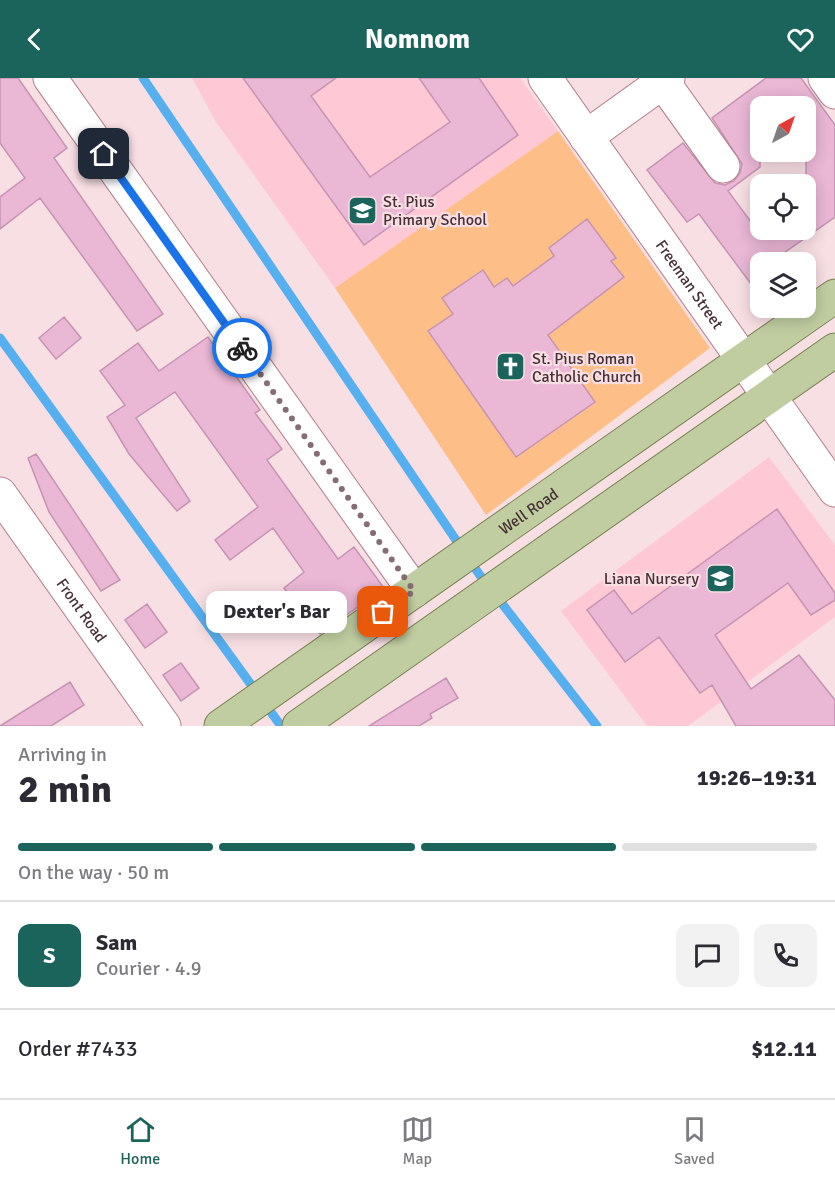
<!DOCTYPE html>
<meta charset="utf-8">
<style>
:root{--surface:#fff;--page:#f2f2f3;--text:#2b2b33;--muted:#7c7c81;--line:#e1e1e2;--accent:#1b645b}
body{margin:0;font-family:Signika,sans-serif;background:var(--page);color:var(--text);height:100vh;display:flex;flex-direction:column;font-size:22px;white-space:nowrap}
*{box-sizing:border-box;margin:0}
p{font-size:20px;color:var(--muted)}
.icon{flex:none;width:33px;height:33px;fill:none;stroke:currentColor;stroke-width:2;stroke-linecap:round;stroke-linejoin:round}
.map{position:relative;height:648px;overflow:hidden}
.panel{display:flex;flex-direction:column;background:var(--surface);flex:1}
.panel>*{flex:none}
.needle{width:39px;rotate:40deg}
.tools{position:absolute;left:750px;top:18px;display:grid;gap:12px}
.tools a{display:grid;place-items:center;width:66px;height:66px;border-radius:12px;background:var(--surface);box-shadow:0 3px 15px #0003;font-size:30px}
.pin{position:absolute;display:grid;place-items:center;width:51px;height:51px;color:#fff;margin:-26px;border-radius:12px;box-shadow:0 3px 9px #0006}
.courier{position:absolute;display:grid;place-items:center;width:60px;height:60px;margin:-30px;border:4px solid #1a73e8;border-radius:50%;background:#fff;color:#222;box-shadow:0 2px 8px #0007}
.bubble{position:absolute;height:42px;border-radius:12px;background:var(--surface);box-shadow:0 3px 15px #0003;font-size:20px;font-weight:700;line-height:42px;text-align:center}
.overview em{font-style:normal;font-weight:700}
.overview div{display:flex;flex-direction:column-reverse}
.overview{display:flex;align-items:center;justify-content:space-between;height:102px;padding:0 18px}
h1{font-size:39px;font-weight:700;line-height:45px}
.bar{display:grid;grid-template-columns:repeat(4,1fr);gap:9px 6px;align-content:center;height:72px;padding:0 18px}
.bar i{height:8px;border-radius:4px;background:var(--line)}
.bar .current{background:var(--accent)}
.bar p{grid-column:span 4}
.line{display:flex;align-items:center;gap:15px;padding:0 18px;border-top:2px solid var(--line)}
.line div{flex:1}
.round{display:grid;place-items:center;flex:none;width:63px;height:63px;border-radius:12px;background:var(--page)}
header{display:flex;justify-content:space-between;align-items:center;height:78px;padding:0 18px;background:var(--accent);color:#fff;font-size:27px;font-weight:700}
.menu{display:flex;justify-content:space-around;align-items:center;height:84px;border-top:2px solid var(--line);background:var(--surface);font-size:16px;color:var(--muted)}
.menu a{display:grid;justify-items:center;gap:3px}
.menu .current{color:var(--accent)}
.map>svg:first-child{display:block}
.built{fill:#ffc8d5}
.green{fill:#fdbf87;fill-rule:evenodd}
.lines{fill:none;stroke-linecap:round;stroke-linejoin:round}
.stream{stroke:#56afef;stroke-width:9}
.building{fill:#eab7d5;stroke:#c594b1;stroke-width:1.5;fill-rule:evenodd}
.minor-casing{stroke:#b37d8b;stroke-width:35}
.major-casing{stroke:#7a8051;stroke-width:35}
.minor{stroke:#fff;stroke-width:33}
.major{stroke:#bfcda0;stroke-width:33}
.done{stroke:#856d73;stroke-width:6;stroke-dasharray:0 10.8}
.route{stroke:#1a73e8;stroke-width:8}
.labels{text-anchor:middle;stroke-width:4.5;stroke-linejoin:round;paint-order:stroke}
.poi-label{font-size:16px;fill:#473036;stroke:#f8dfe4;text-anchor:start}
.street-label{font-size:16px;fill:#473036;stroke:#f8dfe4}
</style>
<header><svg class="icon" aria-label="back" viewBox="0 0 24 24"><path d="M15 5l-7 7 7 7"/></svg>Nomnom<svg class="icon" aria-label="heart" viewBox="0 0 24 24"><path d="M12 20l-8-8c-3-5 5-10 8-4 3-6 11-1 8 4z"/></svg></header>
<div class="map">
<svg width="835" height="648" viewBox="0 0 835 648">
<rect width="100%" height="100%" fill="#f8dfe4"/>
<path class="built" d="M192,0h328l38,53 -223,157 -119,-166z
M769,379l66,88v72l-147,109h-41l-86,-115z"/>
<path class="green" d="M558,53l152,217 -224,167 -151,-227zM482,192l12,17 13,-9 88,125 -79,54 -88,-125 25,-18 -11,-16z"/>
<g class="lines">
<path class="stream" d="M143,0l336,496 118,152
M0,260l281,388"/>
</g>
<path class="building" d="M0,0h18l49,70 -13,10 109,156 -26,17 -97,-133 -40,31v-32l25,-19 -25,-35z
M243,0h93l-25,18 59,81 80,-55 -31,-44h60l39,57 -154,110z
M766,0h35l34,47v92l-64,45h-11v34l-61,-82 -12,8 -40,-52 36,-27 32,40 10,2 9,-4 6,-8 2,-9 -30,-46zM760,28h46v124h-49l-29,-39 32,-24z
M587,141l29,39 -5,3 13,16 -76,58 47,67 -79,55 -88,-126 25,-17 -11,-16 41,-28 11,17 13,-9 6,8 41,-30 -5,-8z
M64,239l17,21 -25,21 -17,-21z
M208,259l52,73 -5,3 27,36 -15,11 71,99 16,-12 30,41 -64,46 -36,-46 20,-16 -31,-44 -43,32 -15,-20 43,-33 -83,-115 -39,26 54,83 -13,10 -48,-57 -22,-37 18,-12 -25,-34 38,-28 21,28z
M36,376l84,126 -19,11 -52,-79 -21,-54z
M777,431l58,84v7l-24,15 -23,-32 -73,52 36,54 48,-34 36,45v26h-99l-24,-41 -12,8 -41,-56 -34,25 -38,-52 27,-20 18,24z
M147,526l20,28 -22,16 -20,-28z
M181,585l18,25 -18,13 -18,-26z
M446,600l12,20 -28,16 2,4 -13,8h-50z
M70,604l14,23 -33,21h-51z"/>
<g class="lines">
<defs>
<g id="minor">
<path d="M50,0l364,513"/>
<path id="s1" d="M545,0l290,412"/>
<path d="M660,0l63,88"/>
<path d="M825,0l10,14"/>
<path d="M586,59l82,-59"/>
<path id="s2" d="M0,416l164,232"/>
</g>
<g id="major">
<path id="s3" d="M221,648l614,-430"/>
<path d="M299,648l536,-376"/>
</g>
</defs>
<use href="#minor" class="minor-casing"/>
<use href="#major" class="major-casing"/>
<use href="#minor" class="minor"/>
<use href="#major" class="major"/>
</g>
<g class="lines">
<path class="done" d="M242,270l172,243 -31,21"/>
<path class="route" d="M104,76l138,194"/>
</g>
<defs>
<symbol id="school-square" viewBox="-11 -11 22 22"><rect x="-9" y="-9" width="18" height="18" rx="4" fill="#1b645b" stroke="#f8dfe4"/><path d="M0-5L7-2L0 1L-7-2ZM-4 1L0 2.5L4 1V4Q0 6-4 4Z" fill="#fff"/></symbol>
<symbol id="church-square" viewBox="-11 -11 22 22"><rect x="-9" y="-9" width="18" height="18" rx="4" fill="#1b645b" stroke="#f8dfe4"/><path d="M-1.2-6h2.4v3.5h3.3v2.4h-3.3V6h-2.4V-.1h-3.3v-2.4h3.3Z" fill="#fff"/></symbol>
</defs>
<g fill-rule="evenodd">
<use href="#school-square" x="346" y="116" width="33" height="33"/>
<use href="#church-square" x="494" y="272" width="33" height="33"/>
<use href="#school-square" x="704" y="484" width="33" height="33"/>
</g>
<g class="labels">
<g class="poi-label">
<text x="383" y="129">St. Pius<tspan x="383" dy="18">Primary School</tspan></text>
<text x="532" y="286">St. Pius Roman<tspan x="532" dy="18">Catholic Church</tspan></text>
<text x="699" y="506" text-anchor="end">Liana Nursery</text>
</g>
<g class="street-label">
<text dy="6" stroke="none"><textPath href="#s1" startOffset="252">Freeman Street</textPath></text>
<text dy="6" stroke="none"><textPath href="#s3" startOffset="375">Well Road</textPath></text>
<text dy="6" stroke="none"><textPath href="#s2" startOffset="142">Front Road</textPath></text>
</g>
</g>
</svg>
<div class="tools">
<a><svg class="needle" viewBox="-14 -14 28 28"><path d="M0-13l5 13h-10z" fill="#e53935"/><path d="M0 13l5-13h-10z" fill="#7c7c81"/></svg></a>
<a><svg class="icon" aria-label="locate" viewBox="0 0 24 24"><circle cx="12" cy="12" r="6"/><path d="M12 2v4M12 18v4M2 12h4M18 12h4"/></svg></a>
<a><svg class="icon" aria-label="layers" viewBox="0 0 24 24"><path d="M12 4l9 5-9 5-9-5zM3 14l9 5 9-5"/></svg></a>
</div>
<div class="pin" style="left:383px;top:534px;background:#ea580c"><svg class="icon" aria-label="bag" viewBox="0 0 24 24"><path d="M5 8h14l-1 12H6zM9 8a3 3 0 0 1 6 0"/></svg></div>
<div class="pin" style="left:104px;top:76px;background:#1f2937"><svg class="icon" aria-label="home" viewBox="0 0 24 24"><path d="M3 11l9-7 9 7M6 9v11h12V9"/></svg></div>
<div class="courier" style="left:242px;top:270px"><svg class="icon" aria-label="bike" viewBox="0 0 24 24"><circle cx="6" cy="16" r="4"/><circle cx="18" cy="16" r="4"/><path d="M6 16l4-8h5l3 8M10 8l3 8H6M13 5h3"/></svg></div>
<div class="bubble" style="left:206px;top:513px;width:141px">Dexter's Bar</div>
</div>
<section class="panel">
<div class="overview"><div><h1>2 min</h1><p>Arriving in</p></div><em>19:26–19:31</em></div>
<div class="bar"><i class="current"></i><i class="current"></i><i class="current"></i><i></i><p>On the way · 50 m</p></div>
<div class="line" style="height:108px"><b class="round" style="background:var(--accent);color:#fff">S</b><div><b>Sam</b><p>Courier · 4.9</p></div><a class="round"><svg class="icon" aria-label="chat" viewBox="0 0 24 24"><path d="M4 5h16v11H9l-5 4z"/></svg></a><a class="round"><svg class="icon" aria-label="phone" viewBox="0 0 24 24"><path d="M5 4h4l2 5-3 2q2 4 5 5l2-3 5 2v4C11 20 4 13 5 4z"/></svg></a></div>
<div class="line" style="height:78px"><div>Order #7433</div><b>$12.11</b></div>
</section>
<nav class="menu">
<a class="current"><svg class="icon" aria-label="home" viewBox="0 0 24 24"><path d="M3 11l9-7 9 7M6 9v11h12V9"/></svg>Home</a>
<a><svg class="icon" aria-label="map" viewBox="0 0 24 24"><path d="M3 6l6-2 6 2 6-2v14l-6 2-6-2-6 2zM9 4v14M15 6v14"/></svg>Map</a>
<a><svg class="icon" aria-label="saved" viewBox="0 0 24 24"><path d="M7 4h10v16l-5-4-5 4z"/></svg>Saved</a>
</nav>
